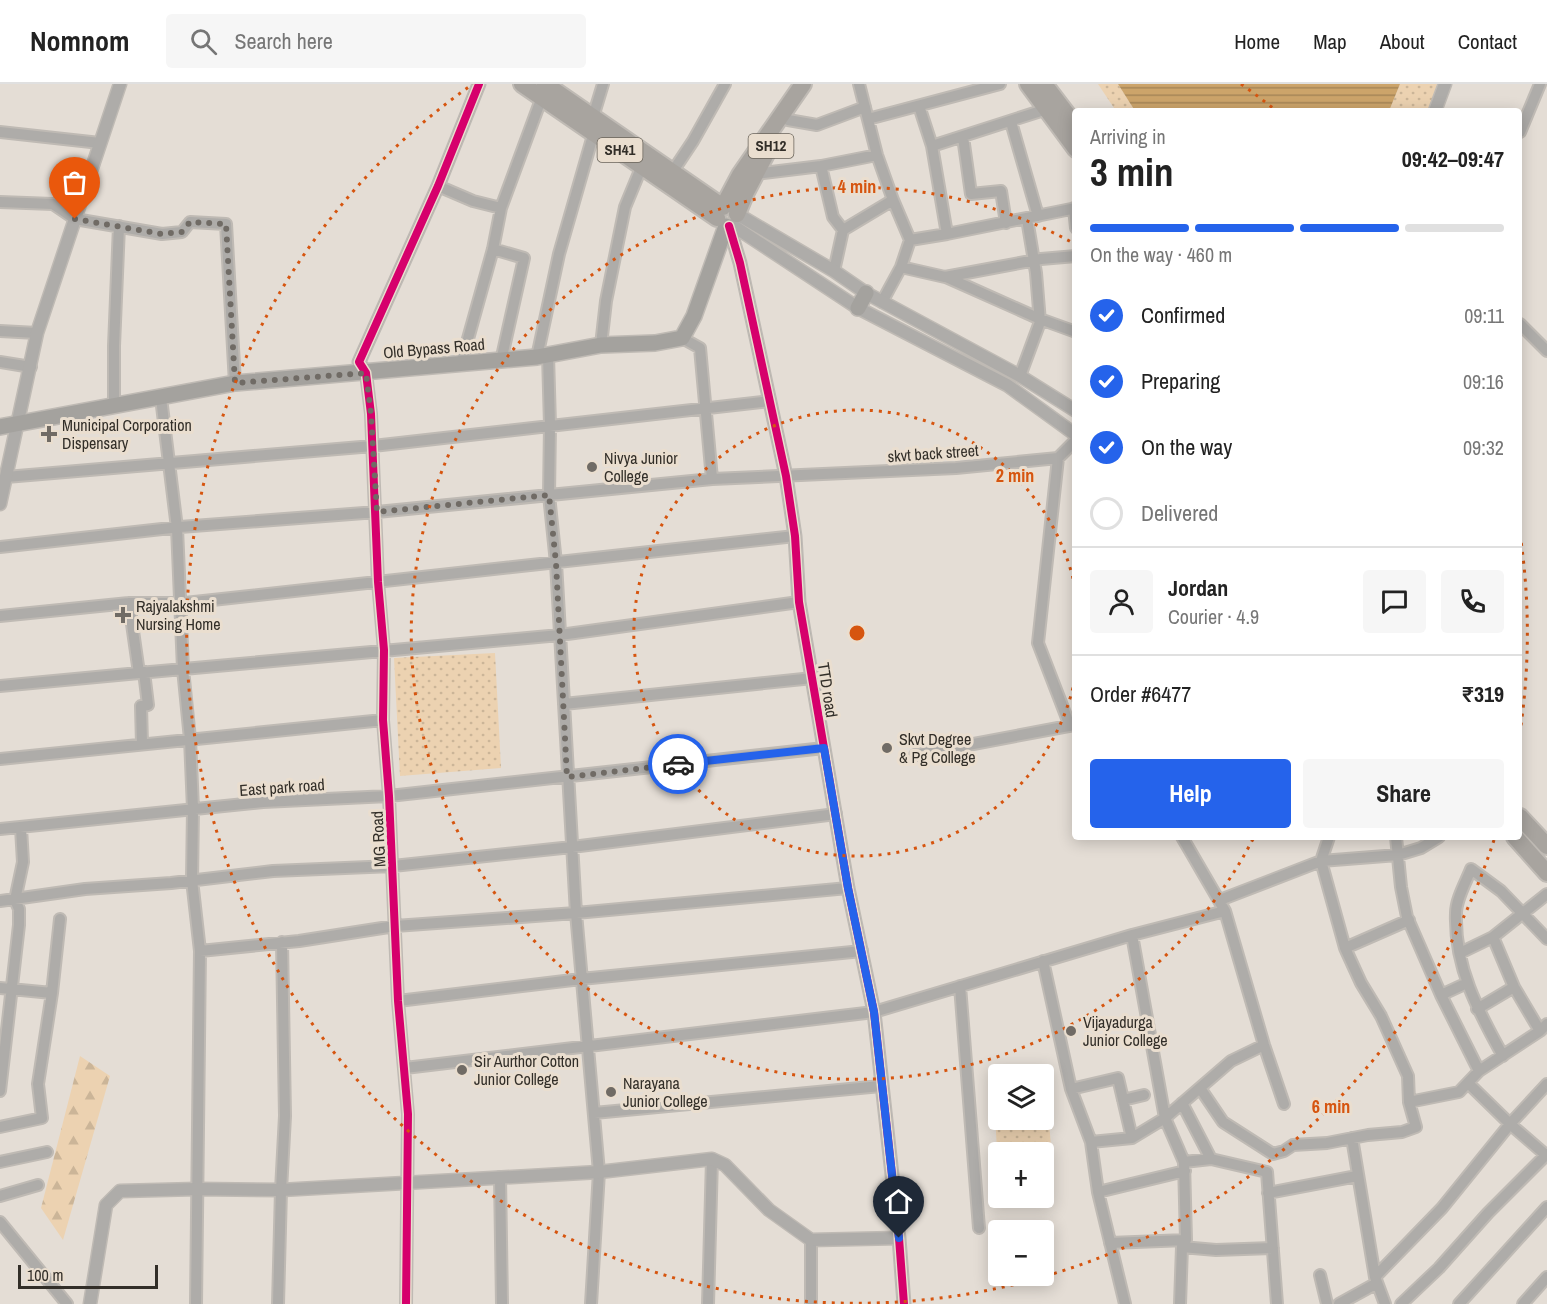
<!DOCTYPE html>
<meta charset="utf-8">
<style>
:root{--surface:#fff;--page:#f6f6f6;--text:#222;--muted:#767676;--line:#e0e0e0;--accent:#2563eb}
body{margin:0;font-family:"Archivo Narrow",sans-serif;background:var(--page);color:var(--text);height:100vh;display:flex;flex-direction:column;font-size:22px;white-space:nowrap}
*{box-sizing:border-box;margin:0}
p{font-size:20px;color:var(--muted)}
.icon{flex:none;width:33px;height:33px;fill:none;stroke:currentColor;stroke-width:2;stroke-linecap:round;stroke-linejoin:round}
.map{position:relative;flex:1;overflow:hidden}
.details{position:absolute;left:1072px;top:24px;width:450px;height:732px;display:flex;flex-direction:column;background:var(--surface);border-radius:6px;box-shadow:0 3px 15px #0003}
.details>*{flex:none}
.buttons{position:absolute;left:988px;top:980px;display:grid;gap:12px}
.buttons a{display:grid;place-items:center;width:66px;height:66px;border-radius:6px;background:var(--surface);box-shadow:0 3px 15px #0003;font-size:30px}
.scale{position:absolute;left:18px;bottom:15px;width:140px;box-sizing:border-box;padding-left:6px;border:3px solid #322e28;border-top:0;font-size:16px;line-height:21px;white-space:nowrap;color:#322e28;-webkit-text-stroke:4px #eadecf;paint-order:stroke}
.pin{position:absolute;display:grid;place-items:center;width:51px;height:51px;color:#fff;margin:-62px -26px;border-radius:50% 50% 50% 0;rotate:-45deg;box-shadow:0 0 6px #0007}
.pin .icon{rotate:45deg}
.courier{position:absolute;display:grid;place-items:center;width:60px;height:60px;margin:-30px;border:4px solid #2563eb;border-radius:50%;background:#fff;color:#222;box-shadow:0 2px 8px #0007}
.summary em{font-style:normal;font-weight:700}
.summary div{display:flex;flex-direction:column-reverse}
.summary{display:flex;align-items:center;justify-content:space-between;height:102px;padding:0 18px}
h1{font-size:39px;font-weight:700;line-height:45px}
.bar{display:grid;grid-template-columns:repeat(4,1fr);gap:9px 6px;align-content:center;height:72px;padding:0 18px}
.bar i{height:8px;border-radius:4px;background:var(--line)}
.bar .on{background:var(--accent)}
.bar p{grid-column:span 4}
.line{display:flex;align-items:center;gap:15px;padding:0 18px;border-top:2px solid var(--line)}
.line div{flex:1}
.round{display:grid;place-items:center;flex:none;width:63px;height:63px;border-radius:6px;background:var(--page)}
ol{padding:0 18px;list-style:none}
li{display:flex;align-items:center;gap:18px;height:66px}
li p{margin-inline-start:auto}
li .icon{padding:6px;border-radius:50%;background:var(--accent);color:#fff;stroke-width:4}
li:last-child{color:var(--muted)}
li i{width:33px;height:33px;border:3px solid var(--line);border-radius:50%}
.action{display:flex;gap:12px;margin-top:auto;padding:12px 18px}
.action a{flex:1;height:69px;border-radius:6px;background:var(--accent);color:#fff;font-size:24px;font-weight:700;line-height:69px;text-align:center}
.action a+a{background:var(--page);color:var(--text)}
header{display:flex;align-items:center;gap:36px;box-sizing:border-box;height:84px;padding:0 30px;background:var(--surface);border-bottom:2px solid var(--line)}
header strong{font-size:28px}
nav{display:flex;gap:33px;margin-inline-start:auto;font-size:21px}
.search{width:420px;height:54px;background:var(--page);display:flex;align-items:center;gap:15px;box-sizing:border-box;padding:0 21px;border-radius:6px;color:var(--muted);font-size:22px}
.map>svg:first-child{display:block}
.forest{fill:url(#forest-firs)}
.park{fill:url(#park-dots)}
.water{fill:url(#water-rules)}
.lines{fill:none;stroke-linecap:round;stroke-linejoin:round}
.minor-casing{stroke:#bfbab4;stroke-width:14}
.tertiary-casing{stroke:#bfbab4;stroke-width:15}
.secondary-casing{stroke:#bfbab4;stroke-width:18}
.primary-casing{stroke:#bfbab4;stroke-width:20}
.minor{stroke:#aeaca9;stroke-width:10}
.tertiary{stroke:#aeaca9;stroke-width:12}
.secondary{stroke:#a4a29e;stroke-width:15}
.primary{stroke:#a8a49f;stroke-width:16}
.cycleway-casing{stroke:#eadecf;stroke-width:11}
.cycleway{stroke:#d6006c;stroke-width:8}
.done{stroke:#706b65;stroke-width:6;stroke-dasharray:0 10.8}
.route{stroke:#2563eb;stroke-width:8}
.ring{fill:none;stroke:#d6550f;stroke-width:3;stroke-dasharray:3 6}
.poi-dot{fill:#706b65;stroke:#eadecf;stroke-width:2}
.labels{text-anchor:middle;stroke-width:6;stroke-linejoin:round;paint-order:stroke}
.shield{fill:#eadecf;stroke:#69635a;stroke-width:1.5}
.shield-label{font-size:15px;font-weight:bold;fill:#322e28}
.street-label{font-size:16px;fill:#322e28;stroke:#eadecf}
.poi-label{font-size:16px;fill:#322e28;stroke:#eadecf;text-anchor:start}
.centre{fill:#d6550f;stroke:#eadecf;stroke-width:3}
.ring-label{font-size:18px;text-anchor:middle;font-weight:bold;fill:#d6550f;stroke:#eadecf;stroke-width:6;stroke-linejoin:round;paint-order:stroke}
</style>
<header>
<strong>Nomnom</strong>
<div class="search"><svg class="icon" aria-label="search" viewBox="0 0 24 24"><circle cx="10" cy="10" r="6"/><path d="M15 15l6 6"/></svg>Search here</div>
<nav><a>Home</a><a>Map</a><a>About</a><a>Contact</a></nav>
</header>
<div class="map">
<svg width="1547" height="1220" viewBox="0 0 1547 1220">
<defs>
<pattern id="forest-firs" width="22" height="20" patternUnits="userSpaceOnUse" patternTransform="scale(1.5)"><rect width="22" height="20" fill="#ecd2b1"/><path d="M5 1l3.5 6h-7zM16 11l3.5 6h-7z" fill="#cbb598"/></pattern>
<pattern id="park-dots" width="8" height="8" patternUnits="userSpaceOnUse" patternTransform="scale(1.5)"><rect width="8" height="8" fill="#ecd2b1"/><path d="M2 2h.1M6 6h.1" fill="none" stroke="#cbb598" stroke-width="1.8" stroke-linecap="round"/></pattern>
<pattern id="water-rules" width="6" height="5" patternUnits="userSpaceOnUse" patternTransform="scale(1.5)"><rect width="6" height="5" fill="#cca46a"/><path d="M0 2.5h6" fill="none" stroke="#a68657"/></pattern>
</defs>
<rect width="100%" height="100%" fill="#e4ddd5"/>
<path class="forest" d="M80,972l30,20 -47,164 -22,-32z"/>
<path class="park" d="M1098,0h20l17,27h-19z
M1400,0h37l-9,27h-39z
M495,569l6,115 -101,8 -6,-118z
M1044,1026h4l3,36 -54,5 -2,-37h4v5h45z"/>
<path class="water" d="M1118,0h282l-11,27h-254z"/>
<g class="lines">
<defs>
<path id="minor" d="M919,22l13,40 15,88
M593,33l10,-33
M868,35l132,-35
M788,36l29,5 48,-18
M1011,38l27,94
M0,48l100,11
M1520,48l20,-48
M963,53l8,57 30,-3 5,32
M932,62l115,-37 4,-3
M821,82l12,51 10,13
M673,87l20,-30 32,-57
M755,90l66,-8 56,-11
M438,102l35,15 28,7
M893,116l17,40
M0,118l53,2 22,15 87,15 20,-2 8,-10 36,2 9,159
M1074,124l2,20
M493,165l31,9 -23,103
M901,183l9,-27 37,-6 129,-26
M834,187l9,-41 50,-30 -16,-45 -18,-71
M946,193l94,42 36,13
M882,218l19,-35 44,10 96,-18 35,-3
M1520,240l27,27
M0,247l37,2
M682,254l18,10 12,131
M601,261l5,-44 19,-94 19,-46
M548,271l2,70 -1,70 7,68 20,350 23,259 -8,132
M537,273l22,-103 35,-122
M0,278l31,5
M461,280l32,-115 8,-41 41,-111
M366,289l5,41 7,168 6,68 -1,70 6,76 9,205 10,113 -2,190
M1020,292l20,-54 -4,-49 -9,-54
M161,314l16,130 6,141 7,70 3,70 -1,71 8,71 -4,353
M114,322v-60l5,-120
M1058,374l-20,185 32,83
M6,393l367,-31 397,-45
M0,463l180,-20 197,-15 335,-33 244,-11 102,-10 18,-18
M129,519l10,70 421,-38 239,-33
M0,532l129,-13h56l610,-67
M0,602l139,-13
M564,620l249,-26
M142,660l-1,-38 7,-1 -4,-33
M915,671l159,-30
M0,675l383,-39
M0,745l263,-27 126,-6 435,-48
M1182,753l43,74 39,134 20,59
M1396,753l5,50 6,30 34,78 38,76
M1220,816l101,-39 77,-6 23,-7 18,-11
M0,817l85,-12 86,-6 102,-12 120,-5 179,-19 264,-33
M1132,851l33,183 66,-57 33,-16
M1493,853l21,50 26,44
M1345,864l64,-28
M200,867l99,-10 96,-15 181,-13 272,-25
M1460,869l33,-16 54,-43
M1043,877l28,128 20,53 7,50 27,112
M960,902l19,242
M0,904l52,5
M1441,911l26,-12
M398,917l183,-22 281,-28
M1477,925l37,-22
M1503,972c-25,-45 -49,-90 -47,-143 0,-14 10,-31 15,-44l30,22 46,48
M405,984l469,-56 258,-77 93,-24
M1468,999l42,41 37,32
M1200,1004l23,34 50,32 11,-3 9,-6 34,-2 41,-8 34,-3 14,-5 -7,-25 -1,-26 -27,-60 -20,-33 -16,-35 -24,-87 8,-24
M1071,1005l47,-11 14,60
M0,1007l19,-166v-16l-4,-9 8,-38 -2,-34
M1123,1016l21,-5
M1409,1018l50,-10 20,-21 61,-40 7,-7
M1182,1019l29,56
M594,1029l287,-27
M0,1043l42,-9 -4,-34 14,-91 8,-74
M1352,1054l23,139 10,27
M1091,1058l41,-4 33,-20 19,44 2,78 -76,3
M0,1078l47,-10
M1184,1078l27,-3 56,13 10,132
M500,1093l2,127
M1098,1108l87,-21
M1268,1109l89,-17
M0,1112l38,-11
M0,1138l67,82
M1182,1163l34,3 57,-2
M1320,1191l7,29
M1375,1193l67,-69 68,-84 37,-40
M278,1220l3,-114 4,-74 -3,-174
M708,1220l4,-145
M811,1220v-64
M1180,1220l2,-57 3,-4
M1339,1220l38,-21
M1401,1220l38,-36 49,-55 59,-59
M1459,1220l88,-97
M1523,1220l24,-27"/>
<path id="tertiary" d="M1435,27l10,-27
M737,130l97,57 32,22 154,83 56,35
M732,141l126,83 149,77 69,50
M729,142l11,37 46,213 9,60 4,66 49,286 26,124 25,226 5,66
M366,289l-7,-11 79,-176 41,-102
M0,420l37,-171 83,-249
M90,1220l16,-99 14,-14 77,-2 84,1 318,-18 113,-13 13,6 44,45 42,30 88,-2"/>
<path id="secondary" d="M858,224l8,-15
M0,343l235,-44 302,-26 64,-12 54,-2 27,-5 12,-22 32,-90"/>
<path id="primary" d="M522,0l195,134
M545,0l178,123 17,-32 63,-91
M1028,0l48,65
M1044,0l32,42
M737,130l9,-22 21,-40
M1520,733l27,29
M1515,753l32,36"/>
</defs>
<use href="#minor" class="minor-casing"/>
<use href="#tertiary" class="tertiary-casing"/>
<use href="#secondary" class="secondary-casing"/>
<use href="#primary" class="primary-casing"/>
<use href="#minor" class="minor"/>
<use href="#tertiary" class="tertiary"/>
<use href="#secondary" class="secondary"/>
<use href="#primary" class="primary"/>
<defs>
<path id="cycleway" d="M729,142l11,37 46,213 9,60 4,66 49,286 26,124 25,226 5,66
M406,1220l2,-190 -10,-113 -9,-205 -6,-76 1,-70 -6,-68 -7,-168 -5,-41 -7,-11 79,-176 41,-102"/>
</defs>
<use href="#cycleway" class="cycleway-casing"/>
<use href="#cycleway" class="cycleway"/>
</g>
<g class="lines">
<path class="done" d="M75,135l87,15 20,-2 8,-10 36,2 9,159 131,-10 5,41 6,98 172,-17 7,68 11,214 111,-13"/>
<path class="route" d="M678,680l146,-16 24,140 26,124 25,226"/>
</g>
<g class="ring">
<path d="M1075 595A223 223 0 1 1 1075 503"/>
<path d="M1253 755A446 446 0 1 1 1073 159"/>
<path d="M1494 756A670 670 0 1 1 473 0M1241 0A670 670 0 0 1 1274 25M1520 450A670 670 0 0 1 1520 648"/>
</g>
<g class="poi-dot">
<path d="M46 341h6v6h6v6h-6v6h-6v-6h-6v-6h6z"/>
<circle cx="592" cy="383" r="6"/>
<path d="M120 522h6v6h6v6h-6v6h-6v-6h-6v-6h6z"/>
<circle cx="887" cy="664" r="6"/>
<circle cx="1071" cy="947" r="6"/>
<circle cx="462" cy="986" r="6"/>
<circle cx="611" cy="1008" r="6"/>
</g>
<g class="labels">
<g class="shield">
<rect x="748.5" y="50" width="45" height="24" rx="4.5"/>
<rect x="597.5" y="54" width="45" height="24" rx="4.5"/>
</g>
<g class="shield-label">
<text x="771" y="67">SH12</text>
<text x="620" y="71">SH41</text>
</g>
<g class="street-label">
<text transform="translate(434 264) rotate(-5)" y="6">Old Bypass Road</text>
<text transform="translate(933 369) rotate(-4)" y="6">skvt back street</text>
<text transform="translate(828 606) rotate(81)" y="6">TTD road</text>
<text transform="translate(282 703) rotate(-4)" y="6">East park road</text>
<text transform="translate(378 755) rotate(-93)" y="6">MG Road</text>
</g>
<g class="poi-label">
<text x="62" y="347">Municipal Corporation<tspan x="62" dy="18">Dispensary</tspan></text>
<text x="604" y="380">Nivya Junior<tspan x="604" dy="18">College</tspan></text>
<text x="136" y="528">Rajyalakshmi<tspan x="136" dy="18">Nursing Home</tspan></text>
<text x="899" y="661">Skvt Degree<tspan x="899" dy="18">&amp; Pg College</tspan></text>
<text x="1083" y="944">Vijayadurga<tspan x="1083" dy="18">Junior College</tspan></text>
<text x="474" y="983">Sir Aurthor Cotton<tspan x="474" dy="18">Junior College</tspan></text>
<text x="623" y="1005">Narayana<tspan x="623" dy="18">Junior College</tspan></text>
</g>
</g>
<circle cx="857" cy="549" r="9" class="centre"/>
<g class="ring-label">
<text x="857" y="109">4 min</text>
<text x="1015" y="398">2 min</text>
<text x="1331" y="1029">6 min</text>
</g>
</svg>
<div class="buttons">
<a><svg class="icon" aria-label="layers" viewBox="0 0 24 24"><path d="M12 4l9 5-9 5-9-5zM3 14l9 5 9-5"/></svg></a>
<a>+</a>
<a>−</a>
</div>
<div class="scale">100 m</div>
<div class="pin" style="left:75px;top:135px;background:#ea580c"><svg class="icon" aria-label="bag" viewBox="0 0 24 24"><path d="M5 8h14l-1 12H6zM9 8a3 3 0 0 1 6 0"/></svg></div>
<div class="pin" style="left:899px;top:1154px;background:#1f2937"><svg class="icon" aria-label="home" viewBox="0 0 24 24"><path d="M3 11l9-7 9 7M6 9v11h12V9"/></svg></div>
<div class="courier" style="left:678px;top:680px"><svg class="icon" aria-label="car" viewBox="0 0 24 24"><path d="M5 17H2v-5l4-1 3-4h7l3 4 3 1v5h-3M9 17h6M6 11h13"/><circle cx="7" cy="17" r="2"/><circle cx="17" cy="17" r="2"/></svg></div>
<section class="details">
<div class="summary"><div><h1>3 min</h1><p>Arriving in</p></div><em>09:42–09:47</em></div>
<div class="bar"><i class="on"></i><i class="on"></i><i class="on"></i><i></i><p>On the way · 460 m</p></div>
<ol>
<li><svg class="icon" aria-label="check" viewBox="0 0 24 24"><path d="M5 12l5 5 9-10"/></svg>Confirmed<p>09:11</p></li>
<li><svg class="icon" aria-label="check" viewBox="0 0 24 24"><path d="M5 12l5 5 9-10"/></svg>Preparing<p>09:16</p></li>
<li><svg class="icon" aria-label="check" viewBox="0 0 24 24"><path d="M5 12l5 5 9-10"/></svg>On the way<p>09:32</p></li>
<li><i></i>Delivered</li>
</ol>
<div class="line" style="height:108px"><a class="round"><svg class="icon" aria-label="person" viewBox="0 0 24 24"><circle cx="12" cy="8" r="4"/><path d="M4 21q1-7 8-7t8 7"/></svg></a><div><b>Jordan</b><p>Courier · 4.9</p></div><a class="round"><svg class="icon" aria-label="chat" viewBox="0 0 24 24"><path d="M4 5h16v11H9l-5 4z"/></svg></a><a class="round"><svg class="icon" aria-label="phone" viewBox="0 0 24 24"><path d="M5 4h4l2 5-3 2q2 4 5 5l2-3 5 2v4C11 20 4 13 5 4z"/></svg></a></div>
<div class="line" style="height:78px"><div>Order #6477</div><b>₹319</b></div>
<div class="action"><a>Help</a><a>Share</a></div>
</section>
</div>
